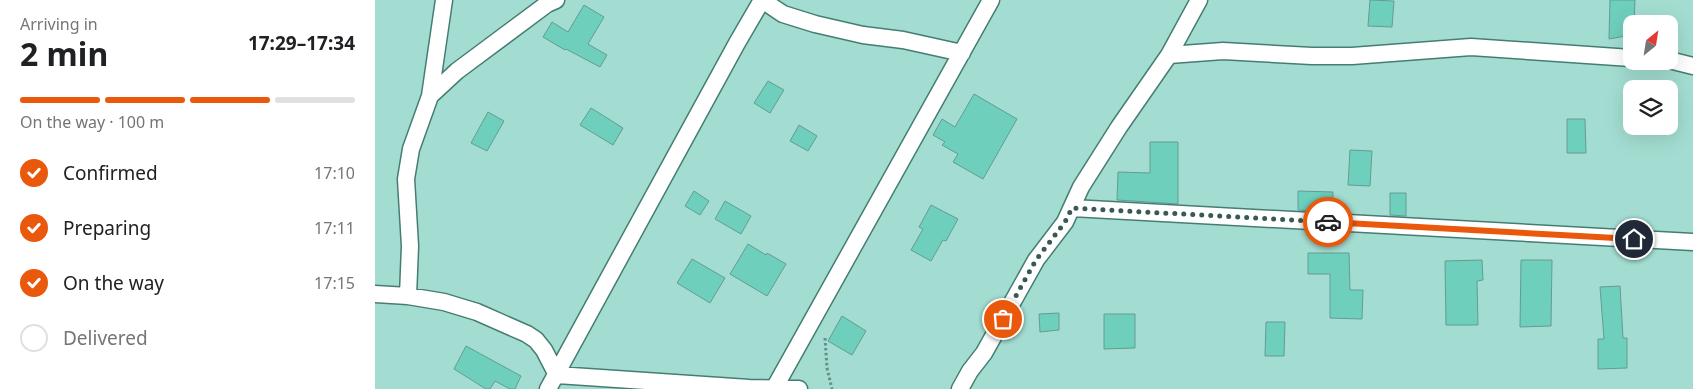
<!DOCTYPE html>
<meta charset="utf-8">
<style>
:root{--surface:#fff;--page:#f6f6f6;--text:#202124;--muted:#757577;--line:#e0e0e0;--accent:#ea580c}
body{margin:0;font-family:"Noto Sans",sans-serif;background:var(--page);color:var(--text);height:100vh;display:flex;flex-direction:column;font-size:19px;white-space:nowrap}
*{box-sizing:border-box;margin:0}
p{font-size:16px;color:var(--muted)}
.icon{flex:none;width:28px;height:28px;fill:none;stroke:currentColor;stroke-width:2;stroke-linecap:round;stroke-linejoin:round}
.map{position:relative;flex:1;overflow:hidden}
.drawer{display:flex;flex-direction:column;background:var(--surface);width:375px}
.drawer>*{flex:none}
.needle{width:32px;rotate:30deg}
.fabs{position:absolute;left:1248px;top:15px;display:grid;gap:10px}
.fabs a{display:grid;place-items:center;width:55px;height:55px;border-radius:10px;background:var(--surface);box-shadow:0 5px 20px #0002;font-size:25px}
.pin{position:absolute;display:grid;place-items:center;width:42px;height:42px;color:#fff;margin:-21px;border:2px solid #fff;border-radius:50%;box-shadow:0 1px 5px #0007}
.courier{position:absolute;display:grid;place-items:center;width:50px;height:50px;margin:-25px;border:4px solid #ea580c;border-radius:50%;background:#fff;color:#222;box-shadow:0 1px 6px #0007}
.summary em{font-style:normal;font-weight:700}
.summary div{display:flex;flex-direction:column-reverse}
.summary{display:flex;align-items:center;justify-content:space-between;height:85px;padding:0 20px}
h1{font-size:32px;font-weight:700;line-height:38px}
.bar{display:grid;grid-template-columns:repeat(4,1fr);gap:8px 5px;align-content:center;height:60px;padding:0 20px}
.bar i{height:6px;border-radius:4px;background:var(--line)}
.bar .active{background:var(--accent)}
.bar p{grid-column:span 4}
ol{padding:0 20px;list-style:none}
li{display:flex;align-items:center;gap:15px;height:55px}
li p{margin-inline-start:auto}
li .icon{padding:5px;border-radius:50%;background:var(--accent);color:#fff;stroke-width:4}
li:last-child{color:var(--muted)}
li i{width:28px;height:28px;border:2px solid var(--line);border-radius:50%}
main{display:flex;flex:1;min-height:0}
.map>svg:first-child{display:block}
.building{fill:#6ecfbd;stroke:#649c91}
.lines{fill:none;stroke-linecap:round;stroke-linejoin:round}
.street-casing{stroke:#457d72;stroke-width:19}
.path{stroke:#648f86;stroke-width:3;stroke-dasharray:2.5 2.5;stroke-linecap:butt}
.street{stroke:#fff;stroke-width:16}
.done{stroke:#395a54;stroke-width:5;stroke-dasharray:0 9}
.route{stroke:#ea580c;stroke-width:6}
</style>
<main>
<section class="drawer">
<div class="summary"><div><h1>2 min</h1><p>Arriving in</p></div><em>17:29–17:34</em></div>
<div class="bar"><i class="active"></i><i class="active"></i><i class="active"></i><i></i><p>On the way · 100 m</p></div>
<ol>
<li><svg class="icon" aria-label="check" viewBox="0 0 24 24"><path d="M5 12l5 5 9-10"/></svg>Confirmed<p>17:10</p></li>
<li><svg class="icon" aria-label="check" viewBox="0 0 24 24"><path d="M5 12l5 5 9-10"/></svg>Preparing<p>17:11</p></li>
<li><svg class="icon" aria-label="check" viewBox="0 0 24 24"><path d="M5 12l5 5 9-10"/></svg>On the way<p>17:15</p></li>
<li><i></i>Delivered</li>
</ol>
</section>
<div class="map">
<svg width="1318" height="389" viewBox="0 0 1318 389">
<rect width="100%" height="100%" fill="#a3ddd1"/>
<path class="building" d="M995,0l24,1 -2,26 -24,-1z
M1235,0h25l-1,24h-3v11l-22,4z
M209,5l20,12 -16,27 19,11 -7,12 -34,-18 -1,1 -22,-13 9,-15 16,10z
M393,81l16,9 -14,23 -16,-10z
M599,94l43,25 -34,60 -30,-17 5,-8 -16,-9 3,-3 -12,-7 9,-16 13,8z
M216,108l32,20 -10,17 -33,-20z
M113,112l16,9 -17,30 -16,-8z
M1192,119h18l1,34h-19z
M424,125l18,11 -9,15 -18,-10z
M775,142h28v62l-61,-4 1,-28 32,1z
M975,150l22,1 -2,35 -22,-1z
M319,191l15,10 -9,14 -15,-9z
M923,191l35,1 -1,20 -34,-2z
M1015,193h16v23l-16,-1z
M350,201l26,15 -10,18 -26,-15z
M556,205l27,14 -12,22 -3,-1 -12,21 -20,-11 12,-21 -4,-2z
M373,244l18,11 1,-2 19,11 -19,32 -37,-22z
M933,253h41l1,37h13l-1,29 -32,-1v-44h-22z
M317,259l33,19 -15,25 -33,-20z
M1107,260l1,20 -6,1 1,44h-32l-1,-64z
M1146,260h31l-1,66 -31,1z
M1245,286l3,52h4v30l-29,1v-30h6l-4,-52z
M684,313v17l-19,2 -1,-18z
M729,314h31v34l-31,1z
M467,316l24,15 -14,24 -24,-14z
M891,322h19l-1,34h-19z
M91,346l55,30 -6,13h-5l-15,-8 -5,8h-4l-32,-20z"/>
<g class="lines">
<defs>
<path id="street" d="M387,0l21,14 32,10 48,11 40,5 59,13
M794,55l54,-4 89,5h40l119,-9 160,11
M1294,60l24,6
M55,96l14,-96
M697,208l621,34
M0,294l33,2 36,6 33,10 50,22 9,6 8,10 13,25 192,13 50,1
M33,296l2,-50 -4,-67 5,-30 19,-53 27,-25 90,-67 9,-4
M400,387l216,-387
M173,389l189,-346 25,-43
M585,389l10,-18 14,-18 52,-93 29,-38 16,-35 38,-60 50,-72 30,-55"/>
</defs>
<use href="#street" class="street-casing"/>
<path class="path" d="M450,338l2,30 5,21"/>
<use href="#street" class="street"/>
</g>
<g class="lines">
<path class="done" d="M628,319l33,-59 29,-38 7,-14 256,14"/>
<path class="route" d="M953,222l306,17"/>
</g>
</svg>
<div class="fabs">
<a><svg class="needle" viewBox="-14 -14 28 28"><path d="M0-13l5 13h-10z" fill="#e53935"/><path d="M0 13l5-13h-10z" fill="#757577"/></svg></a>
<a><svg class="icon" aria-label="layers" viewBox="0 0 24 24"><path d="M12 4l9 5-9 5-9-5zM3 14l9 5 9-5"/></svg></a>
</div>
<div class="pin" style="left:628px;top:319px;background:#ea580c"><svg class="icon" aria-label="bag" viewBox="0 0 24 24"><path d="M5 8h14l-1 12H6zM9 8a3 3 0 0 1 6 0"/></svg></div>
<div class="pin" style="left:1259px;top:239px;background:#1f2937"><svg class="icon" aria-label="home" viewBox="0 0 24 24"><path d="M3 11l9-7 9 7M6 9v11h12V9"/></svg></div>
<div class="courier" style="left:953px;top:222px"><svg class="icon" aria-label="car" viewBox="0 0 24 24"><path d="M5 17H2v-5l4-1 3-4h7l3 4 3 1v5h-3M9 17h6M6 11h13"/><circle cx="7" cy="17" r="2"/><circle cx="17" cy="17" r="2"/></svg></div>
</div>
</main>
